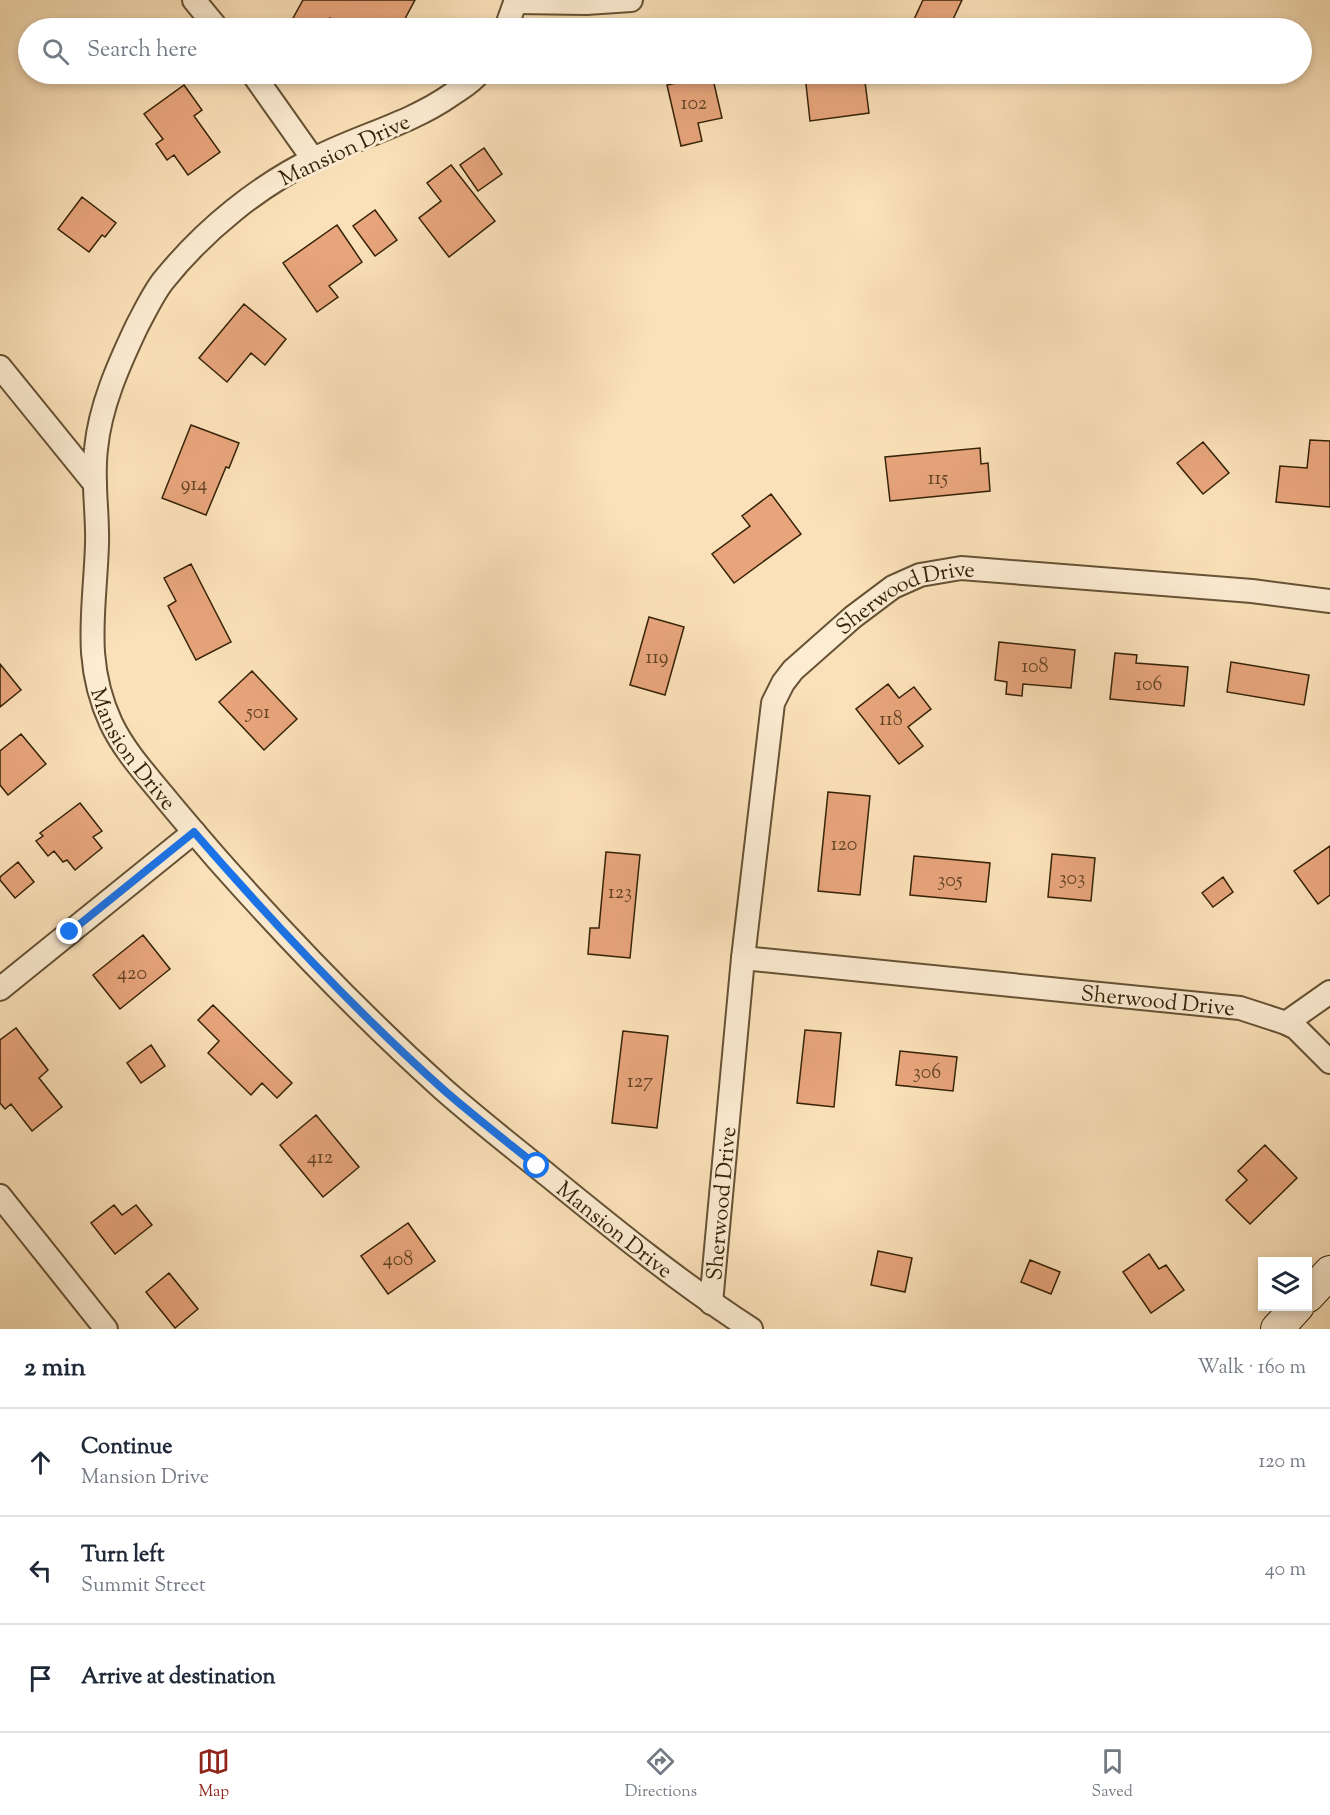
<!DOCTYPE html>
<html lang="en">
<head>
<meta charset="utf-8">
<style>
  body { margin:0; font-family:"Sorts Mill Goudy",serif; background:#f6f6f7; color:#1f2937 }
  .controls { position:absolute; right:18px; bottom:18px; display:grid; overflow:hidden; border-radius:0px; box-shadow:0 3px 9px #0003 }
  .controls button { width:54px; height:54px; display:grid; place-items:center; padding:0; border:0; border-bottom:2px solid #e0e1e3; background:#fff; color:#1f2937; font:30px sans-serif }
  .stop { position:absolute; width:18px; height:18px; margin:-14px; border:4px solid #1a73e8; border-radius:50%; background:#fff }
  .stop.end { background:#1a73e8; border-color:#fff; box-shadow:0 2px 6px #0008 }
  .list { margin:0; padding:0; list-style:none }
  h2 { display:flex; justify-content:space-between; align-items:center; height:78px; margin:0; padding:0 24px; font-size:26px }
  h2 small { font-size:20px; font-weight:400; color:#747a83 }
  .list li { display:grid; grid-template-columns:39px 1fr auto; gap:18px; align-items:center; box-sizing:border-box; height:108px; padding:0 24px; border-top:2px solid #e0e1e3 }
  .list b { display:block; font-size:22px; white-space:nowrap }
  .list p { margin:0; font-size:20px; white-space:nowrap; color:#747a83 }
  .list em { font-size:20px; font-style:normal; color:#747a83 }
  .icon { flex:none; width:33px; height:33px; fill:none; stroke:currentColor; stroke-width:2; stroke-linecap:round; stroke-linejoin:round }
  .map { position:relative; flex:none; width:1330px; height:1329px; overflow:hidden }
  .search { position:absolute; background:#fff; box-shadow:0 3px 9px #0003; left:18px; right:18px; top:18px; height:66px; display:flex; align-items:center; gap:15px; box-sizing:border-box; padding:0 21px; border-radius:33px; color:#747a83; font-size:22px }
  .sheet { height:402px; background:#fff }
  nav { display:flex; justify-content:space-around; align-items:center; box-sizing:border-box; height:84px; border-top:2px solid #e0e1e3; background:#fff; font-size:16px; color:#747a83 }
  nav a { display:grid; justify-items:center; gap:3px }
  nav .on { color:#8f2418 }
  .map>svg:first-child { display:block }
  .building { fill:#e8a57c; stroke:#352207; stroke-width:1.5 }
  .lines { fill:none; stroke-linecap:round; stroke-linejoin:round }
  .minor-casing { stroke:#665234; stroke-width:26 }
  .secondary-casing { stroke:#352207; stroke-width:34 }
  .minor { stroke:#fcecd2; stroke-width:22 }
  .secondary { stroke:#fcecd2; stroke-width:32 }
  .route { stroke:#1a73e8; stroke-width:8 }
  .labels { text-anchor:middle; stroke-width:6; stroke-linejoin:round; paint-order:stroke }
  .number-label { font-size:20px; fill:#624324 }
  .street-label { font-size:22px; fill:#352207; stroke:#fcecd2 }
</style>
</head>
<body>
<div class="map">
<svg width="1330" height="1329" viewBox="0 0 1330 1329">
  <rect width="100%" height="100%" fill="#fbe1b9"/>
  <filter id="stains"><feTurbulence type="fractalNoise" baseFrequency=".00333" numOctaves="4"/><feColorMatrix values="0 0 0 0 .2 0 0 0 0 .09 0 0 0 0 .02 0 0 0 .5 -.17"/></filter>
  <radialGradient id="worn" r=".72"><stop offset=".6" stop-color="#630" stop-opacity="0"/><stop offset="1" stop-color="#630" stop-opacity=".3"/></radialGradient>
  <path class="building" d="M303 0H415L400 28H350L330 18 325 28H307L292 20Z
    M923 0H962L949 28H910Z
    M816 74H864L869 113 810 121 805 75Z
    M712 75 722 118 698 123 702 141 681 146 667 85Z
    M184 85 202 110 194 116 220 152 188 175 174 155 167 160 156 144 163 139 144 114Z
    M484 148 502 174 478 191 460 165Z
    M451 165 495 221 449 257 419 218 441 201 427 183Z
    M82 197 116 223 105 237 102 235 89 252 58 229Z
    M375 210 397 240 375 256 353 226Z
    M337 225 362 262 329 286 338 297 317 312 283 263Z
    M244 304 286 339 265 365 251 353 227 382 199 358Z
    M191 425 239 443 229 468 226 467 206 515 162 498Z
    M1310 440 1330 441V507L1276 502 1280 466 1307 468Z
    M1203 442 1229 473 1203 494 1177 463Z
    M980 448 981 464 988 463 990 491 890 501 885 457Z
    M771 494 801 534 734 583 712 554 750 526 742 516Z
    M191 564 231 642 196 660 168 606 176 601 164 578Z
    M649 617 684 627 665 695 630 685Z
    M999 642 1075 650 1071 688 1023 684 1022 696 1006 694 1007 682 995 680Z
    M1115 653 1137 655 1136 663 1188 667 1184 706 1110 699Z
    M1231 662 1309 675 1304 705 1227 692Z
    M0 664 21 690 0 707Z
    M252 671 297 719 264 750 219 702Z
    M888 684 899 698 914 687 931 709 908 727 923 746 899 764 856 709Z
    M21 734 46 764 8 795 0 785V751Z
    M828 792 870 796 860 895 818 891Z
    M80 803 102 831 93 837 102 848 75 870 67 860 63 862 54 851 48 856 36 841 43 836 40 833Z
    M1330 846V895L1318 904 1294 871Z
    M606 852 640 855 630 958 588 954 590 928H599Z
    M1052 854 1095 858 1091 901 1048 897Z
    M914 856 990 863 986 902 910 895Z
    M18 862 34 882 15 898 0 880V877Z
    M1223 877 1233 892 1213 907 1202 893Z
    M143 935 170 969 120 1009 93 975Z
    M213 1005 292 1083 277 1098 262 1083 251 1095 208 1053 219 1041 198 1020Z
    M16 1028 48 1070 39 1078 62 1107 32 1131 11 1104 5 1109 0 1103V1040Z
    M805 1030 841 1033 834 1107 797 1103Z
    M623 1031 668 1036 657 1128 612 1123Z
    M151 1045 165 1066 141 1083 127 1063Z
    M900 1051 957 1057 953 1091 896 1085Z
    M316 1115 359 1167 323 1197 280 1145Z
    M1265 1145 1297 1178 1250 1224 1226 1200 1247 1180 1238 1171Z
    M114 1205 122 1215 136 1205 152 1225 115 1254 91 1223Z
    M408 1223 435 1261 388 1294 361 1256Z
    M878 1251 912 1258 905 1292 871 1285Z
    M1149 1254 1159 1269 1166 1265 1184 1290 1151 1313 1123 1272Z
    M1030 1260 1060 1272 1051 1294 1021 1282Z
    M169 1273 198 1309 175 1328 146 1292Z"/>
  <g class="lines">
    <defs>
      <g id="minor">
        <path d="M194 0 217 28"/>
        <path d="M516 2 586 3 631 0"/>
        <path d="M506 28 516 0"/>
        <path d="M253 74 313 159"/>
        <path id="s1" d="M478 74C471 83 461 88 451 95 411 123 362 135 318 157 259 185 204 230 163 281 153 294 145 311 137 326 119 364 100 406 96 449 92 481 98 512 97 544 95 610 82 660 111 723 124 750 143 771 162 794 180 816 199 838 218 860 289 940 363 1017 443 1089 477 1119 514 1148 550 1177 615 1230 680 1283 751 1329"/>
        <path d="M0 367 95 484"/>
        <path id="s2" d="M743 958 1240 1008 1286 1023 1296 1028 1330 1062"/>
        <path d="M0 989 194 832"/>
        <path d="M1286 1023 1330 992"/>
        <path d="M0 1196 106 1329"/>
        <path id="s3" d="M711 1303 743 958 773 703 783 683 793 670 853 617 893 587 920 575 961 568 1252 591 1330 601"/>
      </g>
      <path id="secondary" d="M1308 1296 1330 1272
        M1277 1329 1298 1306"/>
    </defs>
    <use href="#minor" class="minor-casing"/>
    <use href="#secondary" class="secondary-casing"/>
    <use href="#minor" class="minor"/>
    <use href="#secondary" class="secondary"/>
  </g>
  <g class="lines">
    <path class="route" d="M70 932 194 832C273 923 355 1011 445 1091 475 1117 506 1141 537 1166"/>
  </g>
  <g class="labels">
    <g class="number-label">
      <text x="694" y="109">102</text>
      <text x="938" y="484">115</text>
      <text x="194" y="490">914</text>
      <text x="657" y="663">119</text>
      <text x="1035" y="672">108</text>
      <text x="1149" y="690">106</text>
      <text x="258" y="718">501</text>
      <text x="891" y="725">118</text>
      <text x="844" y="850">120</text>
      <text x="1072" y="884">303</text>
      <text x="950" y="886">305</text>
      <text x="620" y="898">123</text>
      <text x="132" y="979">420</text>
      <text x="927" y="1078">306</text>
      <text x="640" y="1087">127</text>
      <text x="320" y="1163">412</text>
      <text x="398" y="1265">408</text>
    </g>
    <g class="street-label">
      <text transform="translate(344 149) rotate(-25)" y="8">Mansion Drive</text>
      <text dy="8" stroke="none"><textPath href="#s3" startOffset="780">Sherwood Drive</textPath></text>
      <text dy="8" stroke="none"><textPath href="#s1" startOffset="874">Mansion Drive</textPath></text>
      <text dy="8" stroke="none"><textPath href="#s2" startOffset="417">Sherwood Drive</textPath></text>
      <text dy="8" stroke="none"><textPath href="#s3" startOffset="100">Sherwood Drive</textPath></text>
      <text dy="8" stroke="none"><textPath href="#s1" startOffset="1558">Mansion Drive</textPath></text>
    </g>
  </g>
  <rect width="100%" height="100%" filter="url(#stains)"/>
  <rect width="100%" height="100%" fill="url(#worn)"/>
</svg>
<div class="controls">
<button><svg class="icon" aria-label="layers" viewBox="0 0 24 24"><path d="M12 4l9 5-9 5-9-5zM3 14l9 5 9-5"/></svg></button>
</div>
<div class="stop" style="left:537px;top:1166px"></div>
<div class="stop end" style="left:70px;top:932px"></div>
<div class="search"><svg class="icon" aria-label="search" viewBox="0 0 24 24"><circle cx="10" cy="10" r="6"/><path d="M15 15l6 6"/></svg>Search here</div>
</div>
<section class="sheet">
<h2>2 min<small>Walk · 160 m</small></h2>
<ul class="list">
<li><svg class="icon" aria-label="ahead" viewBox="0 0 24 24"><path d="M12 20V5M6 11l6-6 6 6"/></svg><div><b>Continue</b><p>Mansion Drive</p></div><em>120 m</em></li>
<li><svg class="icon" aria-label="left" viewBox="0 0 24 24"><path d="M17 20v-9H6M10 6l-5 5 5 5"/></svg><div><b>Turn left</b><p>Summit Street</p></div><em>40 m</em></li>
<li><svg class="icon" aria-label="arrive" viewBox="0 0 24 24"><path d="M6 21V4h12l-3 4 3 4H6"/></svg><div><b>Arrive at destination</b></div></li>
</ul>
</section>
<nav>
<a class="on"><svg class="icon" aria-label="map" viewBox="0 0 24 24"><path d="M3 6l6-2 6 2 6-2v14l-6 2-6-2-6 2zM9 4v14M15 6v14"/></svg>Map</a>
<a><svg class="icon" aria-label="directions" viewBox="0 0 24 24"><path d="M12 3l9 9-9 9-9-9zM9 14v-3h6M13 9l2 2-2 2"/></svg>Directions</a>
<a><svg class="icon" aria-label="saved" viewBox="0 0 24 24"><path d="M7 4h10v16l-5-4-5 4z"/></svg>Saved</a>
</nav>
</body>
</html>
